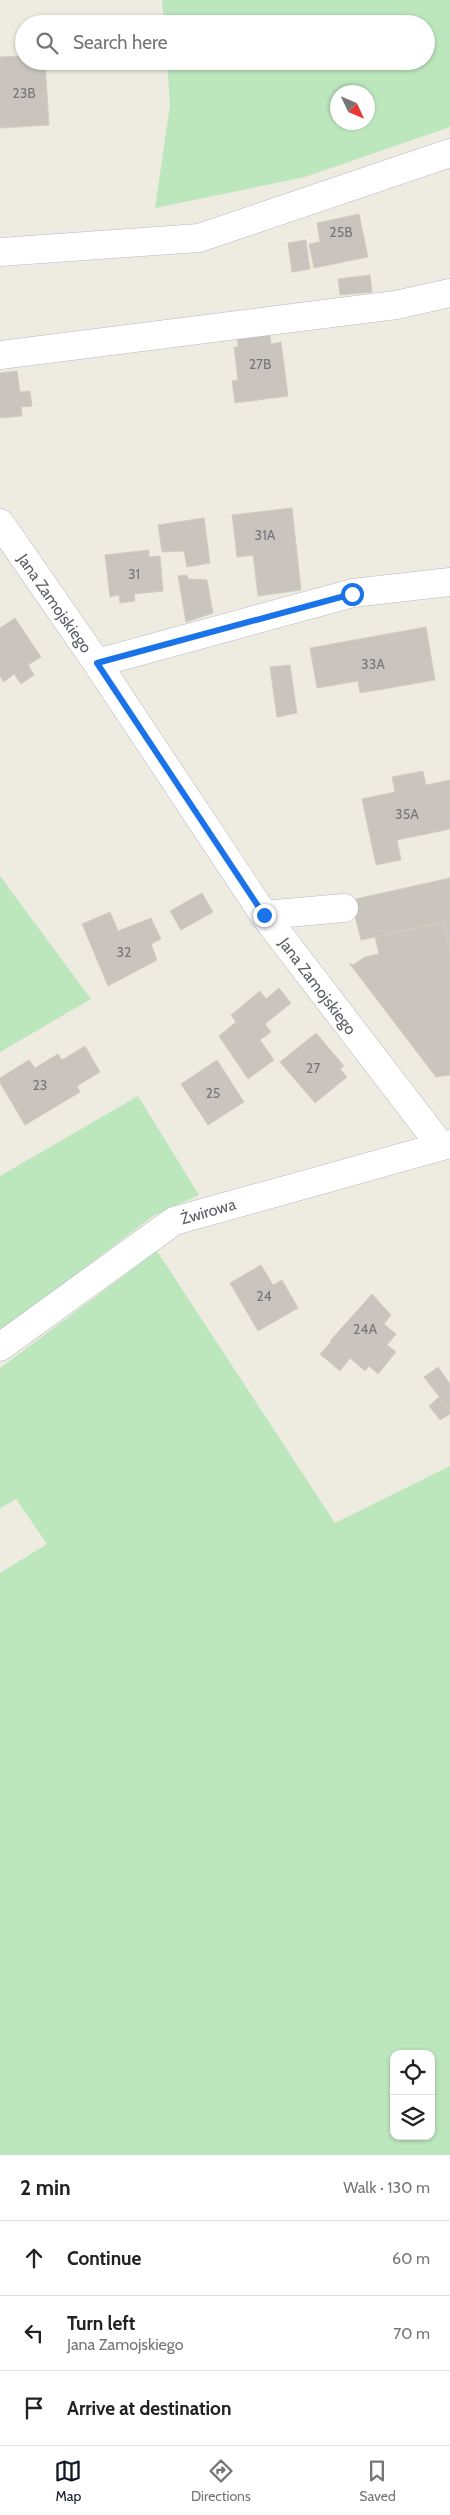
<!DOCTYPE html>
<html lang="en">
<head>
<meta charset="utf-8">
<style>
  body { margin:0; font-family:Cabin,sans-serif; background:#f6f6f6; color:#222 }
  .controls { position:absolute; right:15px; bottom:15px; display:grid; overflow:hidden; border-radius:10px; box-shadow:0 1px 4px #0004 }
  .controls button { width:45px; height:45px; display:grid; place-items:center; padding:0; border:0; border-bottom:1px solid #e0e0e0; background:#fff; color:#222; font:25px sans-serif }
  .compass { position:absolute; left:330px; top:85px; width:45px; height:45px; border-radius:50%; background:#fff; box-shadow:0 1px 4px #0004; rotate:134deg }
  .stop { position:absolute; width:15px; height:15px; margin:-11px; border:4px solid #1a73e8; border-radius:50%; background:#fff }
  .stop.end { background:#1a73e8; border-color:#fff; box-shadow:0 1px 5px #0008 }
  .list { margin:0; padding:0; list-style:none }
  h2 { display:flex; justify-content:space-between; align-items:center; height:65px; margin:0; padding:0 20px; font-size:21px }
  h2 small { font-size:16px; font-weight:400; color:#767676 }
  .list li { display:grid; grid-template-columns:32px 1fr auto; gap:15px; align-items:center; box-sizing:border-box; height:75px; padding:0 20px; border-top:1px solid #e0e0e0 }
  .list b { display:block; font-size:19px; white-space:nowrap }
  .list p { margin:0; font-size:16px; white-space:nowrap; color:#767676 }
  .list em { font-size:16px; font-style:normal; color:#767676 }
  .icon { flex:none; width:28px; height:28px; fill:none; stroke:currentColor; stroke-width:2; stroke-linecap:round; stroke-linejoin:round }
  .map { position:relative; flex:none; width:450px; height:2155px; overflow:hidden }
  .search { position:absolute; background:#fff; box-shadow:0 1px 4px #0004; left:15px; right:15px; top:15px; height:55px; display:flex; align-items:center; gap:12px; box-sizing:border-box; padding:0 18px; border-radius:28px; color:#767676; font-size:19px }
  .sheet { height:290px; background:#fff }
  nav { display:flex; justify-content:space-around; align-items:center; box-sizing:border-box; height:70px; border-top:1px solid #e0e0e0; background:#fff; font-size:14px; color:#767676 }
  nav a { display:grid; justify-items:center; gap:2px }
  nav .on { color:#111827 }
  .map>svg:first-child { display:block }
  .green { fill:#bce7bd; fill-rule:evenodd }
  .building { fill:#c9c5be; stroke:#d3cdbf }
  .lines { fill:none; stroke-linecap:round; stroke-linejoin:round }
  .minor-casing { stroke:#b7b9bf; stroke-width:29 }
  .minor { stroke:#fff; stroke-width:28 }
  .route { stroke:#1a73e8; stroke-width:6 }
  .labels { text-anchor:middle; stroke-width:5; stroke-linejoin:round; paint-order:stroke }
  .number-label { font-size:14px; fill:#76777a }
  .street-label { font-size:16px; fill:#5a5d63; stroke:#fff }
</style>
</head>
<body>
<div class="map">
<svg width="450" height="2155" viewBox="0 0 450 2155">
  <rect width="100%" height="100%" fill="#eeebe1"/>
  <path class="green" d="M162 0H450V127L305 177 155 208 170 105 167 61H426V24H164ZM368 92V122H338V92Z
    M0 876 91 999 0 1052Z
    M138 1096 199 1195 153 1216 0 1332V1176Z
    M157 1251 335 1523 450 1466V2155H0V1573L47 1544 16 1499 0 1508V1368ZM394 2054H431V2136H394Z"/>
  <path class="building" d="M24 56V61H45L49 125 0 128V57Z
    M359 214 368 257 314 268 309 244 320 242 317 223Z
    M306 240 310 269 292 272 288 243Z
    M370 275 372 292 340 295 338 279Z
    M269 330 271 344 281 342 288 396 235 403 232 381 238 380 234 347H238L237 334Z
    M17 371 20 392 30 391 32 406 21 407 22 416 0 418V373Z
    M292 508 301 590 258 596 253 555 237 557 232 515Z
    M204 518 210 563 187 567 184 551 162 552 158 525Z
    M149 550V557L160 556 163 591 134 594 135 601 120 603 119 595 110 597 105 555Z
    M187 575 188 579 207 580 213 613 186 622 178 576Z
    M15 618 41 657 28 665 34 675 21 684 14 674 4 682 0 676V628Z
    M426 627 435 680 360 693 358 681 317 688 310 648Z
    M290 665 297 713 277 717 270 667Z
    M423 771 426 785 450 780V829L397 840 401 860 376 865 362 799 395 792 392 777Z
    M450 878V921L361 940 351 900Z
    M202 893 213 912 181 930 170 911Z
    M110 912 118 931 151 918 161 939 151 944 157 960 108 986 82 924Z
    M450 921V950L444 922Z
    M444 922 450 950V1075L436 1077 349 963 353 965 365 957 379 954 375 937Z
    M279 988 291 1003 265 1024 271 1032 260 1040 274 1060 248 1079 219 1036 236 1022 231 1015 260 991 266 999Z
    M316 1033 344 1066 340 1069 347 1077 315 1103 280 1062Z
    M85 1046 100 1072 77 1086 80 1092 25 1125 0 1083V1078L29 1060 35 1068 58 1054 62 1060Z
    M217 1060 244 1102 208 1125 181 1084Z
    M261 1265 273 1285 282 1280 298 1308 258 1331 230 1283Z
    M372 1294 391 1315 384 1324 396 1334 387 1345 396 1352 378 1374 369 1366 365 1371 330 1341Z
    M331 1342 350 1358 340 1371 320 1354Z
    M438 1367 450 1384V1411L424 1377Z
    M439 1397 450 1411V1414L440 1420 429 1406Z"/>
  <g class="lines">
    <defs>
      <path id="minor" d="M0 252 199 238 450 153
        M0 355 396 305 450 293
        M0 523 97 663 264 915 441 1146
        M97 663 353 593 450 582
        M264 915 344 908
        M0 1347 174 1221 450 1144"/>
    </defs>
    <use href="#minor" class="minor-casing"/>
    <use href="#minor" class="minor"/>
  </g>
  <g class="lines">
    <path class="route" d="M264 915 97 663 352 594"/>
  </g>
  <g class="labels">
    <g class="number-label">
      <text x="24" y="98">23B</text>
      <text x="341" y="237">25B</text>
      <text x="260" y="369">27B</text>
      <text x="265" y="540">31A</text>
      <text x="134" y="579">31</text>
      <text x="373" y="669">33A</text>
      <text x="407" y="819">35A</text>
      <text x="124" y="957">32</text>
      <text x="313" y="1073">27</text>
      <text x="40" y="1090">23</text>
      <text x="213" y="1098">25</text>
      <text x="264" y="1301">24</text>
      <text x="365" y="1334">24A</text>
    </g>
    <g class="street-label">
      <text transform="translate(55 603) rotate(55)" y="6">Jana Zamojskiego</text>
      <text transform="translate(318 986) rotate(53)" y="6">Jana Zamojskiego</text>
      <text transform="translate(208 1211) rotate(-16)" y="6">Żwirowa</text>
    </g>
  </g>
</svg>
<div class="controls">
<button><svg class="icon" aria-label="locate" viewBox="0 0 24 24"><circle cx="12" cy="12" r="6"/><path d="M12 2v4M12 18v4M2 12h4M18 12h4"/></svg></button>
<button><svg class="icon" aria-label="layers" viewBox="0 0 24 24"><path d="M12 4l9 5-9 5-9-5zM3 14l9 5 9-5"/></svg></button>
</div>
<svg class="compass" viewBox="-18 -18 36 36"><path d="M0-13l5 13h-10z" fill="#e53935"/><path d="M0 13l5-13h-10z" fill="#767676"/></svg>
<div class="stop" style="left:352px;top:594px"></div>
<div class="stop end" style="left:264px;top:915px"></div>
<div class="search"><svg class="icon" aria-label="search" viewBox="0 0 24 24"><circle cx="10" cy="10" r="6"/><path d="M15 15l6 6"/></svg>Search here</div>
</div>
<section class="sheet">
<h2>2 min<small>Walk · 130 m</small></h2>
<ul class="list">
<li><svg class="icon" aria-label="ahead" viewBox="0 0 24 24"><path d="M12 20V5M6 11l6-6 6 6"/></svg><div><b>Continue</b></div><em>60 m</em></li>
<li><svg class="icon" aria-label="left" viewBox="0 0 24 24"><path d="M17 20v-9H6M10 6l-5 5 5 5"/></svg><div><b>Turn left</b><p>Jana Zamojskiego</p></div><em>70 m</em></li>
<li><svg class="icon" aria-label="arrive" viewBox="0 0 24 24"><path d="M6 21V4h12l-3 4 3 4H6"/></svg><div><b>Arrive at destination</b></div></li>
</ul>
</section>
<nav>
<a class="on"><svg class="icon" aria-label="map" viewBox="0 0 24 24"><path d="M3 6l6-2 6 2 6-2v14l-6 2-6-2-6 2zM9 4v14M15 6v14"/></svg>Map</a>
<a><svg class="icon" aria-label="directions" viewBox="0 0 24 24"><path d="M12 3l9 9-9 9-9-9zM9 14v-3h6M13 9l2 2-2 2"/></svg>Directions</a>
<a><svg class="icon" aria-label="saved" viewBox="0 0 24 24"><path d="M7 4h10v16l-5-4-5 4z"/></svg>Saved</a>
</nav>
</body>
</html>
